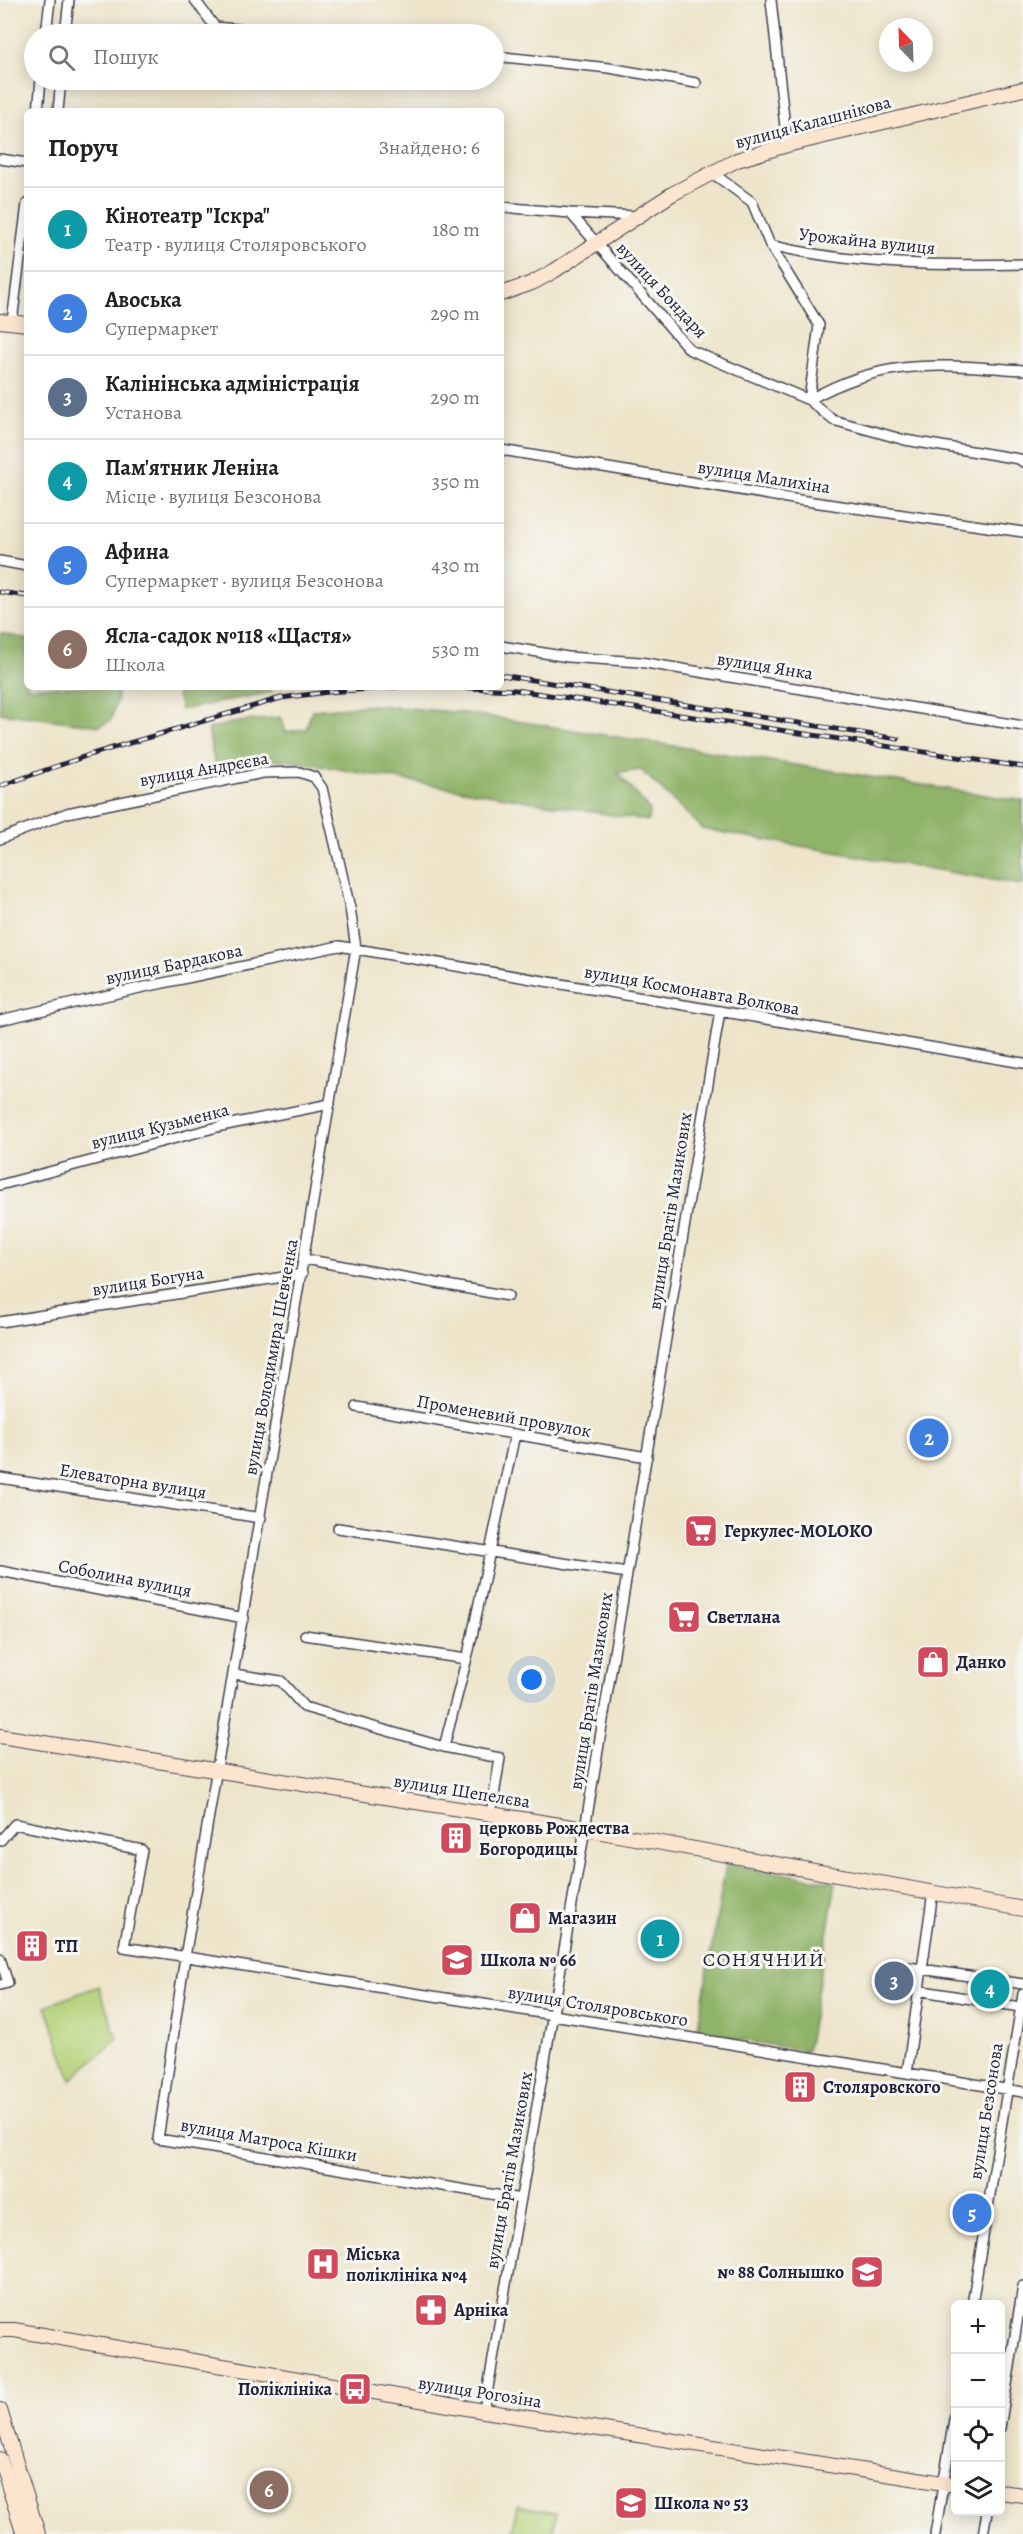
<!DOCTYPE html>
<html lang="uk">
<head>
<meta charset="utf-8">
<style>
  body { margin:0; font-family:Alegreya,serif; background:#f6f6f6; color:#222 }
  .controls { position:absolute; right:18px; bottom:18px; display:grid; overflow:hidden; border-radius:9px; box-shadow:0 3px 15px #0003 }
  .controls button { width:54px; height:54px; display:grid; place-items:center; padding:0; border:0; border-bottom:2px solid #e0e0e0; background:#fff; color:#222; font:30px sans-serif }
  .compass { position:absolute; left:879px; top:18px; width:54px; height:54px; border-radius:50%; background:#fff; box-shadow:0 3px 15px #0003; rotate:337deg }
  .you { position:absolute; left:532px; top:1680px; width:21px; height:21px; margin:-15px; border:4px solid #fff; border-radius:50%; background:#1a73e8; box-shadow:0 0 0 9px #1a73e833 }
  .badge { display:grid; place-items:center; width:39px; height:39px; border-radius:50%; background:#7c3aed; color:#fff; font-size:20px; font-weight:700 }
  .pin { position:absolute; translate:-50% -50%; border:3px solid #fff; box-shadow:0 2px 6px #0006 }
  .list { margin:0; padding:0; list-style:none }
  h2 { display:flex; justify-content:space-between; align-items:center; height:78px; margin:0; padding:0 24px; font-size:26px }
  h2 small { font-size:20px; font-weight:400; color:#767676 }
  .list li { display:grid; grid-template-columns:39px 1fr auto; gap:18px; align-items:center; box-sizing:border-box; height:84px; padding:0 24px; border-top:2px solid #e0e0e0 }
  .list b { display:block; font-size:22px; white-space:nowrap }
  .list p { margin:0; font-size:20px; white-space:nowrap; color:#767676 }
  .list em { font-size:20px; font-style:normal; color:#767676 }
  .icon { flex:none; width:33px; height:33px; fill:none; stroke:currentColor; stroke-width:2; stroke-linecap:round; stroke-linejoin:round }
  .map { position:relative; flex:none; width:1023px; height:2534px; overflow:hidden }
  .search { position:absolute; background:#fff; box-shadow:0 3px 15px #0003; left:24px; top:24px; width:480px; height:66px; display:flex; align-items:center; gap:15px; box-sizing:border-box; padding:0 21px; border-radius:33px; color:#767676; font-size:22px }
  .panel { position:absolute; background:#fff; box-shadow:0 3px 15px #0003; left:24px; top:108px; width:480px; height:582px; border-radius:9px }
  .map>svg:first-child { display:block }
  .green { fill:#b4d177; stroke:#6b7a59; stroke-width:1.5 }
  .forest { fill:#8fb368; stroke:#586a52; stroke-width:1.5 }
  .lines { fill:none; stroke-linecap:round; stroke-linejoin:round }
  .street-casing { stroke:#403f50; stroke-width:12 }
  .secondary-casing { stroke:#403f50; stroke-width:16 }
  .street { stroke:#fff; stroke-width:9 }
  .secondary { stroke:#fce5cf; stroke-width:14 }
  .rail-casing { stroke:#22223b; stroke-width:5 }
  .rail { stroke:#f6f6f2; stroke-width:3; stroke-dasharray:9; stroke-linecap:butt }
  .labels { text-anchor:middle; stroke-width:6; stroke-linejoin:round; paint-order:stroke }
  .street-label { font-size:18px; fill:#22223b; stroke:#f6f6f2 }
  .poi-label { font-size:18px; font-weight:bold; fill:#22223b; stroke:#f6f6f2; text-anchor:start }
  .neighbourhood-label { font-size:20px; letter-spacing:1.5px; fill:#22223b; stroke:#f6f6f2 }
</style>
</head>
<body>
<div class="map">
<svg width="1023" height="2534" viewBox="0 0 1023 2534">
  <rect width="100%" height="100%" fill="#f6f6f2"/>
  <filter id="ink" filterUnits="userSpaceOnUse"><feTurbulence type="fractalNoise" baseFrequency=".0167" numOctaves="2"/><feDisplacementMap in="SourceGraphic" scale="12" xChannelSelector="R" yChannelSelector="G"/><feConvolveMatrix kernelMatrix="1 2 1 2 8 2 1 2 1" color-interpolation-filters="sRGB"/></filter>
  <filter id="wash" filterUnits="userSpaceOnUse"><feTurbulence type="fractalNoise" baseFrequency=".008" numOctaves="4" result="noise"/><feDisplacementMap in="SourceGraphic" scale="24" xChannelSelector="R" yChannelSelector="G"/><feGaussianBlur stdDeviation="1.35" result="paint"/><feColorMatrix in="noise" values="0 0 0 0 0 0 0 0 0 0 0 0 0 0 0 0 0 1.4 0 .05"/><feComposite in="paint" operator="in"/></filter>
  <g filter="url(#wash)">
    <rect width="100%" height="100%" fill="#ede4c9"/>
    <path class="green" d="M99 1986 117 2039 71 2080 46 2006Z
      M517 2506 556 2513 553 2534H512Z"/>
    <path class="forest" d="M0 633 27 639V687H117V700L111 720 100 726 0 713Z
      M179 687H266L272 692 181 710 177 695Z
      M374 705 466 713 1023 801V885L703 829 641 770 618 773 650 810 648 821 284 760H259L216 772 208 729 231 723 280 717 286 732 306 729 312 710Z
      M726 1864 836 1882 807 2051 697 2033Z"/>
  </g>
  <g filter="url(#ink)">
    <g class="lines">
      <defs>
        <path id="street" d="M195 0 215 27 290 34
          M771 0 787 145
          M46 34 50 0
          M65 34 69 0
          M494 56 609 68 696 83
          M38 111 41 80
          M58 111 61 80
          M0 159 27 163
          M711 172 752 202 770 245C853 265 938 266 1023 264
          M501 207 570 213 637 216
          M570 213 690 350 809 400C883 357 941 365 1023 370
          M770 245 819 325 809 400 833 420 905 440 1019 459 1023 462
          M12 322 27 204
          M501 450 799 500 1023 532
          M0 561 27 566
          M501 646 568 657 640 662 1023 726
          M0 839 67 813 263 773 299 772 314 777 322 788 350 908 356 948 185 1957 158 2139 521 2199
          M0 1020 135 989 339 946 1023 1063
          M0 1185 221 1126 330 1104
          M304 1259 508 1296
          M0 1322 302 1274
          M357 1407 647 1457
          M0 1478 261 1518
          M338 1528 627 1573
          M0 1571 244 1618
          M305 1635 466 1659
          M234 1674 281 1681 304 1707 444 1747 500 1758 491 1814
          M444 1747 469 1650 515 1434
          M0 1841 15 1824 142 1850 124 1947 553 2015 1023 2092
          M0 1958 8 1983 0 1985
          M908 1967 1023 1984
          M905 1988 1020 2007
          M907 2073 933 1892
          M972 2304 1023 1994
          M484 2411 585 1829 720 1011
          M1000 2428 1023 2286
          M935 2534 956 2407
          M983 2534 987 2512"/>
        <path id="secondary" d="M501 294 532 283 554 271 672 194 737 160 787 145 1023 89
          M0 321 27 324
          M0 1736 585 1829 1023 1909
          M0 2330H14L484 2411 956 2485
          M0 2410 38 2534
          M0 2459 24 2534
          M1000 2492 1023 2495"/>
      </defs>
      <use href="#street" class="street-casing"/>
      <use href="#secondary" class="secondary-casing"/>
      <use href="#street" class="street"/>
      <use href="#secondary" class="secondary"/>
      <defs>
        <path id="rail" d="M0 592 27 596
          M501 675 898 739
          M447 687 516 690 1023 767
          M0 786 89 755 281 698 328 692 397 687"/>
      </defs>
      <use href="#rail" class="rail-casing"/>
      <use href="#rail" class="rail"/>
    </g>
  </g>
  <defs>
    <symbol id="supermarket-square" viewBox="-11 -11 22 22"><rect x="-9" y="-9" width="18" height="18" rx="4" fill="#d1495b" stroke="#f6f6f2"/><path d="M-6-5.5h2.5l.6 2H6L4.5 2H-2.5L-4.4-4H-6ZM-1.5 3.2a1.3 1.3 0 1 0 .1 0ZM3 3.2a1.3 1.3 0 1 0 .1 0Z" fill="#fff"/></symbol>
    <symbol id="shop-square" viewBox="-11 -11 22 22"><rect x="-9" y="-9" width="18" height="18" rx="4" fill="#d1495b" stroke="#f6f6f2"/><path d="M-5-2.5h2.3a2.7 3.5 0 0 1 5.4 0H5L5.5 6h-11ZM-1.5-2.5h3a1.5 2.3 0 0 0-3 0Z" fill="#fff"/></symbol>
    <symbol id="building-square" viewBox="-11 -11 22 22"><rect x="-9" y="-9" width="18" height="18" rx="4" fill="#d1495b" stroke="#f6f6f2"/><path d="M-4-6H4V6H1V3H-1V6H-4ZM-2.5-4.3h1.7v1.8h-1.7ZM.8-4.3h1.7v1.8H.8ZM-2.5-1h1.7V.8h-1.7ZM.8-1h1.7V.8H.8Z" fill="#fff"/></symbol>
    <symbol id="school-square" viewBox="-11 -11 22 22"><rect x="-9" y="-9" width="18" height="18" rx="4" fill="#d1495b" stroke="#f6f6f2"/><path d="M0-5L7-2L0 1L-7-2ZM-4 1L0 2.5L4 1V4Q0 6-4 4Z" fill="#fff"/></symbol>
    <symbol id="hospital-square" viewBox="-11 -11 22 22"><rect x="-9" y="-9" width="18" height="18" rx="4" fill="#d1495b" stroke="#f6f6f2"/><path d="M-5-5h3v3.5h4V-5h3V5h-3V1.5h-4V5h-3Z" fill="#fff"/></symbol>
    <symbol id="pharmacy-square" viewBox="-11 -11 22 22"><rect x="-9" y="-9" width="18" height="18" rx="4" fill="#d1495b" stroke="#f6f6f2"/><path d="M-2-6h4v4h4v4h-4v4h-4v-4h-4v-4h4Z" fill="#fff"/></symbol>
    <symbol id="bus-square" viewBox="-11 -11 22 22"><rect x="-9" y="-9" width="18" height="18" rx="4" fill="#d1495b" stroke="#f6f6f2"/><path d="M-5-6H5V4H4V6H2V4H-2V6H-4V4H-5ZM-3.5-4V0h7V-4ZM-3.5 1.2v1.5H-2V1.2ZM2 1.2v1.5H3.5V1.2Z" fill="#fff"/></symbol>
  </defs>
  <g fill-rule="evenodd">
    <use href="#supermarket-square" x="682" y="1512" width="38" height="38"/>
    <use href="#supermarket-square" x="665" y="1598" width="38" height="38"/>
    <use href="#shop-square" x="914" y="1643" width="38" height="38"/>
    <use href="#building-square" x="437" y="1819" width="38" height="38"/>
    <use href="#shop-square" x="506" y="1899" width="38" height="38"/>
    <use href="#building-square" x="13" y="1927" width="38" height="38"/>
    <use href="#school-square" x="438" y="1941" width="38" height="38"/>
    <use href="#building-square" x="781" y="2068" width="38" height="38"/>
    <use href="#hospital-square" x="304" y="2245" width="38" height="38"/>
    <use href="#school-square" x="848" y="2253" width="38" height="38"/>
    <use href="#pharmacy-square" x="412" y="2291" width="38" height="38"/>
    <use href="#bus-square" x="336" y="2370" width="38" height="38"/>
    <use href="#school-square" x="612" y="2484" width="38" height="38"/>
  </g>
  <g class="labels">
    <g class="street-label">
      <text transform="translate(813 122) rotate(-15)" y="6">вулиця Калашнікова</text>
      <text transform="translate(867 241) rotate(6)" y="6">Урожайна вулиця</text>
      <text transform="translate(662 290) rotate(47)" y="6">вулиця Бондаря</text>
      <text transform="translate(764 477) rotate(9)" y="6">вулиця Малихіна</text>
      <text transform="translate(765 666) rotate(9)" y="6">вулиця Янка</text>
      <text transform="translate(204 769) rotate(-10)" y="6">вулиця Андрєєва</text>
      <text transform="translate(174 964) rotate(-12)" y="6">вулиця Бардакова</text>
      <text transform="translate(692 990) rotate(10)" y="6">вулиця Космонавта Волкова</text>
      <text transform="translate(160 1126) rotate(-14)" y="6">вулиця Кузьменка</text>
      <text transform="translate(670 1211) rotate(-81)" y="6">вулиця Братів Мазикових</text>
      <text transform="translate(148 1281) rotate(-9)" y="6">вулиця Богуна</text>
      <text transform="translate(271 1357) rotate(-80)" y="6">вулиця Володимира Шевченка</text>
      <text transform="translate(504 1416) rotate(10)" y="6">Променевий провулок</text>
      <text transform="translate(133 1481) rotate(9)" y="6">Елеваторна вулиця</text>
      <text transform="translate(125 1578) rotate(11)" y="6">Соболина вулиця</text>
      <text transform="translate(591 1691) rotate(-81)" y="6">вулиця Братів Мазикових</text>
      <text transform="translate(462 1791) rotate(9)" y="6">вулиця Шепелєва</text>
      <text transform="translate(598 2006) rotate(9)" y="6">вулиця Столяровського</text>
      <text transform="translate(986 2111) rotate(-81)" y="6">вулиця Безсонова</text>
      <text transform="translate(269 2140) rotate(10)" y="6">вулиця Матроса Кішки</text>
      <text transform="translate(509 2170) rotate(-80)" y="6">вулиця Братів Мазикових</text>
      <text transform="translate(480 2392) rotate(9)" y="6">вулиця Рогозіна</text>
    </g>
    <g class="poi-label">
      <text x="724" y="1537">Геркулес-MOLOKO</text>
      <text x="707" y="1623">Светлана</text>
      <text x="956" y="1668">Данко</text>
      <text x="479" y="1834">церковь Рождества<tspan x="479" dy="21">Богородицы</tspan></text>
      <text x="548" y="1924">Магазин</text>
      <text x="55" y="1952">ТП</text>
      <text x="480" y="1966">Школа № 66</text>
      <text x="823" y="2093">Столяровского</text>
      <text x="346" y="2260">Міська<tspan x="346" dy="21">поліклініка №4</tspan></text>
      <text x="844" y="2278" text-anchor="end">№ 88 Солнышко</text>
      <text x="454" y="2316">Арніка</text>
      <text x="332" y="2395" text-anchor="end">Поліклініка</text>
      <text x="654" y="2509">Школа № 53</text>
    </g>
    <g class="neighbourhood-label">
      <text x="764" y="1966">СОНЯЧНИЙ</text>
    </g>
  </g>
</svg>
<div class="controls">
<button>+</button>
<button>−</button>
<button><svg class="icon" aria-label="locate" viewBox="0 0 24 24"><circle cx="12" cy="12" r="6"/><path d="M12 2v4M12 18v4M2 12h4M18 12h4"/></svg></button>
<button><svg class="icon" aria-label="layers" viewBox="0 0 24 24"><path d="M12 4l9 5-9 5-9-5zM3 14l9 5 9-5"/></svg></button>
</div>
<svg class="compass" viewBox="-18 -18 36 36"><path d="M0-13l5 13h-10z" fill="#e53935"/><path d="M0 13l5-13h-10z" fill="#767676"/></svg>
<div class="you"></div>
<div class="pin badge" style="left:660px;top:1939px;background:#0f9aa8">1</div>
<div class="pin badge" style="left:929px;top:1438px;background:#3f7fe0">2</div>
<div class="pin badge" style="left:894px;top:1981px;background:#5c6f8a">3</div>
<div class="pin badge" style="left:990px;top:1989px;background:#0f9aa8">4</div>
<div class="pin badge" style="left:972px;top:2213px;background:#3f7fe0">5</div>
<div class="pin badge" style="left:269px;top:2490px;background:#8d6e63">6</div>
<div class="search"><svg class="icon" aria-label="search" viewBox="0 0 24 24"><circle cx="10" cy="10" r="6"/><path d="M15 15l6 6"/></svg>Пошук</div>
<section class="panel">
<h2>Поруч<small>Знайдено: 6</small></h2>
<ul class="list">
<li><span class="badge" style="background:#0f9aa8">1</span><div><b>Кінотеатр &quot;Іскра&quot;</b><p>Театр · вулиця Столяровського</p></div><em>180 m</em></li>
<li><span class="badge" style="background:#3f7fe0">2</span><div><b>Авоська</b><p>Супермаркет</p></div><em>290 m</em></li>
<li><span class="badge" style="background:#5c6f8a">3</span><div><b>Калінінська адміністрація</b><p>Установа</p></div><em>290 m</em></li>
<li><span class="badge" style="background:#0f9aa8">4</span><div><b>Пам'ятник Леніна</b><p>Місце · вулиця Безсонова</p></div><em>350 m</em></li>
<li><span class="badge" style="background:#3f7fe0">5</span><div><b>Афина</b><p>Супермаркет · вулиця Безсонова</p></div><em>430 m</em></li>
<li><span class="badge" style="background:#8d6e63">6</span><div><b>Ясла-садок №118 «Щастя»</b><p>Школа</p></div><em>530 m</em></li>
</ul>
</section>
</div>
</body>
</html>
